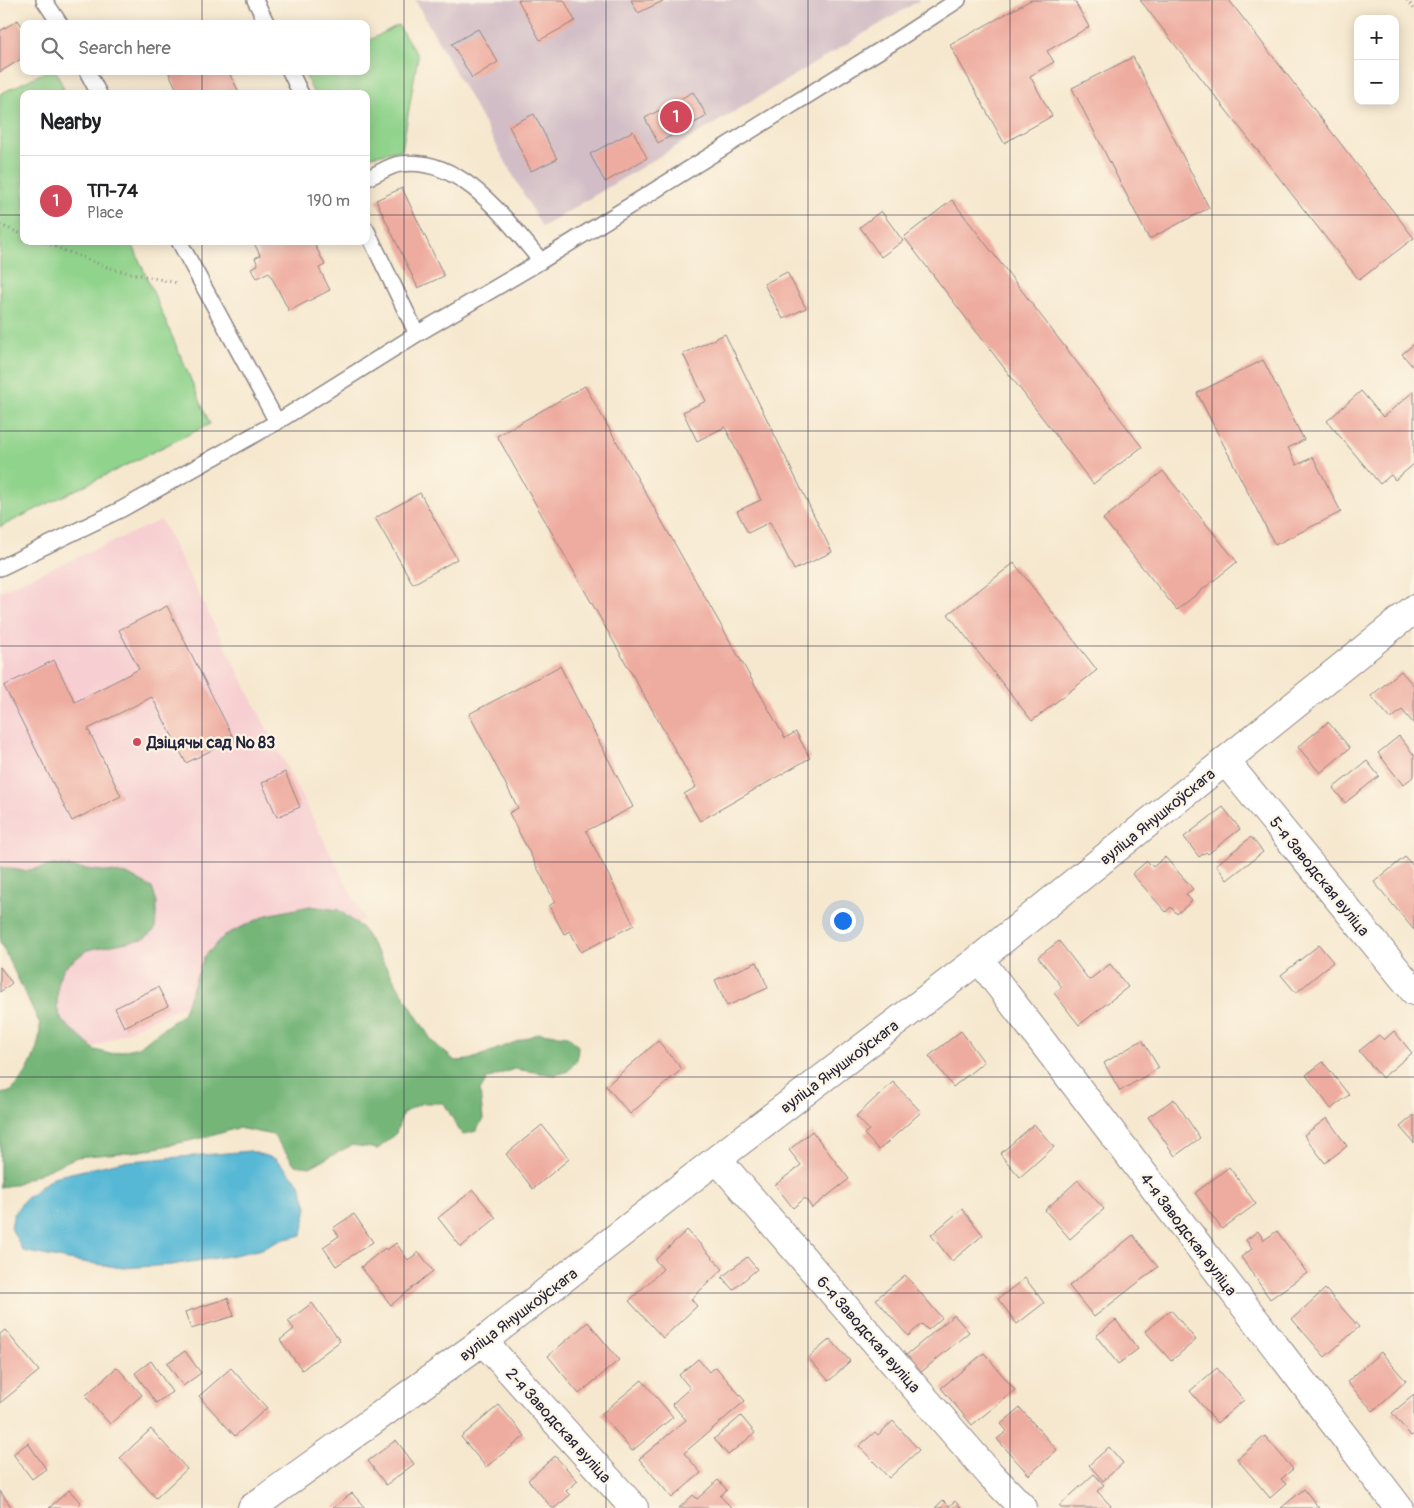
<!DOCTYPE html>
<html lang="en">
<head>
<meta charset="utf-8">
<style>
  body { margin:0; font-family:Pangolin,sans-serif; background:#f6f6f6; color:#202124 }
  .controls { position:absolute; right:15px; top:15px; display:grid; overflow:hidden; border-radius:10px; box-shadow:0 2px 12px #0003 }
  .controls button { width:45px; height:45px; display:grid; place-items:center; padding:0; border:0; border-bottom:1px solid #e0e0e0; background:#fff; color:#202124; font:25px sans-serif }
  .you { position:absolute; left:842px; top:920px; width:18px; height:18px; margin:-12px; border:4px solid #fff; border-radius:50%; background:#1a73e8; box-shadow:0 0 0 8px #1a73e833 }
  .badge { display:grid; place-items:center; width:32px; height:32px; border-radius:50%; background:#d1495b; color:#fff; font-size:16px; font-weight:700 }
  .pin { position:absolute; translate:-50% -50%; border:2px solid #fff; box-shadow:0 1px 5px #0006 }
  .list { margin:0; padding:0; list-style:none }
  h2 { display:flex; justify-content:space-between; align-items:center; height:65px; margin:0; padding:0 20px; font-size:21px }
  h2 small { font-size:16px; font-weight:400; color:#757577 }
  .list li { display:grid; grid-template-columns:32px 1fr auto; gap:15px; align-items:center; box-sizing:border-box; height:90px; padding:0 20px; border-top:1px solid #e0e0e0 }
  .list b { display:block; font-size:19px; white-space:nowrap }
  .list p { margin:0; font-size:16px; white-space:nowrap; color:#757577 }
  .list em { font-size:16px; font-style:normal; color:#757577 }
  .icon { flex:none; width:28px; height:28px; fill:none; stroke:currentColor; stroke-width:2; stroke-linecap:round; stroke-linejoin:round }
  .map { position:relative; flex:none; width:1414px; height:1508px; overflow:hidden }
  .search { position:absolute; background:#fff; box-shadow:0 2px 12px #0003; left:20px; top:20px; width:350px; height:55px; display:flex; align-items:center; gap:12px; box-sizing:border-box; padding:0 18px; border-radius:10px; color:#757577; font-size:19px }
  .panel { position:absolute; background:#fff; box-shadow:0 2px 12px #0003; left:20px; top:90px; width:350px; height:155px; border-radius:10px }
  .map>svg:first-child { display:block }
  .built { fill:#f7cfd2 }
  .industrial { fill:#d2bdc6 }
  .green { fill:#90d38c; stroke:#597a64 }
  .forest { fill:#74b578; stroke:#4b6c5a }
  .water { fill:#57b8d5; stroke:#3c6d88 }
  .building { fill:#eeab9f }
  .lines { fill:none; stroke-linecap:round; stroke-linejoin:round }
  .lane-casing { stroke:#8c8585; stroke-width:18 }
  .street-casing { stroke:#8c8585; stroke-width:30 }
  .path { stroke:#8c8585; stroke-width:3; stroke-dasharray:1 4; stroke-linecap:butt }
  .lane { stroke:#fff; stroke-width:15 }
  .street { stroke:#fff; stroke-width:28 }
  .grid { fill:none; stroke:#22223b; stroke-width:1; stroke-opacity:0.55 }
  .poi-dot { fill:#d1495b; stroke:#fcf5e5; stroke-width:2 }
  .labels { text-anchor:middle; stroke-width:4.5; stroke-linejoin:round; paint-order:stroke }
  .poi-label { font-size:16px; font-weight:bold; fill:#22223b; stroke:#fcf5e5; text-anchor:start }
  .street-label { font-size:16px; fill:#22223b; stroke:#fcf5e5 }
</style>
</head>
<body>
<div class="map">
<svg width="1414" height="1508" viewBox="0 0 1414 1508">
  <rect width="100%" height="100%" fill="#fcf5e5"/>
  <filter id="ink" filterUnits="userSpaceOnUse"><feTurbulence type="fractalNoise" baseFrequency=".02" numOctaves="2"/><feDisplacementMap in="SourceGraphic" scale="10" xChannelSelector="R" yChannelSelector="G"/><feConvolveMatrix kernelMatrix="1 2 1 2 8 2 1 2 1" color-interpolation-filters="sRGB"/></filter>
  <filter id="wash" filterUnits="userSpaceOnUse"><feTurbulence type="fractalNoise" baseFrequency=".0096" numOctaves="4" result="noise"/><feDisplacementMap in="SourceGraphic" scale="20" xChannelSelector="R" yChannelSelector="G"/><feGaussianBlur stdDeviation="1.12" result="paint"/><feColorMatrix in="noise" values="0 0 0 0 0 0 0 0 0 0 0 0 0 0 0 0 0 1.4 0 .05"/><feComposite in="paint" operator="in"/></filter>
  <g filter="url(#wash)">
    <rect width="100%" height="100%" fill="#f6e8cf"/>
    <path class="built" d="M161 520 364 919 78 1055 0 892V591Z"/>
    <path class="industrial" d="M415 0H920L542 227Z"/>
    <path class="green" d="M398 25 418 56 402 150 366 157V94H314L305 75 312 71H366V42Z
      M47 71H56L66 94H24V241H131L210 424 0 527V94Z"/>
    <path class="forest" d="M54 865 127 874 152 888 157 902 155 930 143 939 87 950 64 968 58 980 57 1008 62 1021 95 1050 110 1054 138 1047 183 1014 204 957 225 935 267 915 310 906 339 910 362 928 432 1041 455 1061 469 1060 539 1033 568 1036 578 1046 577 1060 568 1071 555 1075 514 1069 487 1079 480 1091 483 1119 476 1131 462 1135 444 1103H422L403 1113 396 1133 378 1149 352 1145 310 1167 295 1165 273 1135 238 1128 207 1137 141 1151 77 1157 13 1185 0 1187V1094C4 1093 8 1093 11 1091 28 1076 41 1046 40 1024L0 942V867L24 871Z"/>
    <path class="water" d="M250 1151 276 1159 300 1184 307 1207 302 1235 281 1240 262 1249 229 1256 171 1265 123 1268 68 1260 23 1251 11 1228 14 1213 25 1199 53 1177 120 1162Z"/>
    <g id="blocks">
      <path class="building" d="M518 0H564L575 21 540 40Z
        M631 0H665L638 13Z
        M1031 0H1074L1089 27 1047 51 1054 62 1030 76 1052 116 1004 143 950 45Z
        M1140 0H1229L1414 238 1359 280Z
        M18 20 24 29V57L0 72V31Z
        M478 29 498 62 472 78 452 44Z
        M1133 57 1209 208 1149 239 1072 88Z
        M168 71H228L240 94H179Z
        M693 92 707 116 658 143 645 118Z
        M534 114 557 159 531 171 509 126Z
        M633 131 647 158 605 182 590 154Z
        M402 188 444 276 418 288 376 200Z
        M952 200 1142 447 1093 484 904 237Z
        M881 211 903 241 881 257 860 227Z
        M253 241H313L325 265 319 268 330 290 289 311 269 272 257 278 251 268 258 265 255 258 260 255Z
        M787 272 806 308 783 319 764 284Z
        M725 334 832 552 794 570 770 522 748 533 737 511 761 500 725 427 697 441 683 412 706 401 683 354Z
        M1414 344V368L1402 354Z
        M1263 360 1304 440 1288 448 1297 465 1313 457 1341 512 1275 545 1197 393Z
        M585 386 785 738 796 732 810 758 700 821 684 794 696 787 497 436Z
        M1361 391 1383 417 1414 391V464L1395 480 1391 475 1380 484 1327 421Z
        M1163 471 1237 562 1177 610 1103 519Z
        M420 493 457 559 413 584 375 518Z
        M1014 563 1097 670 1032 721 948 614Z
        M167 606 234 739 186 763 152 697 88 729 121 796 72 821 4 686 54 660 75 702 139 669 119 630Z
        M560 666 633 807 586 831 634 925 581 952 570 931 564 934 549 906 555 902 509 813 518 808 469 714Z
        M1401 671 1414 686V724L1402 710 1391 719 1371 696Z
        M1328 722 1350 748 1320 773 1298 747Z
        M1399 736 1414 755V776L1403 785 1378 753Z
        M1367 761 1379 776 1345 803 1333 788Z
        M285 772 300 807 277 817 262 783Z
        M1223 807 1240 829 1208 854 1206 852 1199 857 1184 837Z
        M1251 837 1263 852 1227 880 1216 865Z
        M1165 857 1193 889 1186 894 1192 901 1177 914 1171 907 1166 912 1132 874 1147 861 1153 867Z
        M1405 857 1414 867V878L1412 880 1414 882V930L1374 882Z
        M1059 941 1089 980 1110 964 1128 987 1079 1025 1054 993 1062 987 1038 957Z
        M1319 945 1333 962 1296 993 1281 975Z
        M757 962 768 988 727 1006 715 980Z
        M0 967 12 983 0 992Z
        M158 987 168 1006 124 1027 115 1008Z
        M961 1031 984 1062 953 1087 929 1056Z
        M1394 1031 1412 1053 1382 1078 1359 1051 1379 1035 1384 1040Z
        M1142 1040 1159 1068 1120 1091 1104 1063Z
        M658 1041 682 1069 630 1114 606 1086Z
        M1323 1062 1349 1095 1331 1109 1306 1075Z
        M893 1082 921 1112 879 1150 864 1134 869 1130 856 1116Z
        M1174 1099 1200 1138 1175 1156 1148 1117Z
        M1414 1115V1143L1400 1127Z
        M1327 1118 1347 1146 1325 1163 1304 1135Z
        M1034 1124 1054 1147 1020 1177 1000 1154Z
        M542 1125 569 1159 533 1189 506 1154Z
        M812 1131 849 1179 812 1208 805 1198 793 1208 775 1185 801 1165 789 1150Z
        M1229 1167 1256 1204 1222 1229 1195 1193Z
        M1078 1180 1104 1209 1070 1239 1045 1210Z
        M473 1190 496 1218 461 1247 438 1218Z
        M962 1209 983 1235 952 1261 931 1235Z
        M354 1214 373 1242 336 1266 323 1247 339 1236 333 1228Z
        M687 1230 723 1269 691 1299 697 1306 663 1338 629 1301 663 1269 655 1260Z
        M1258 1231 1264 1240 1277 1231 1307 1273 1270 1299 1241 1257 1252 1249 1246 1240Z
        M1133 1235 1158 1267 1094 1317 1069 1286Z
        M396 1243 408 1260 419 1252 433 1271 391 1305 361 1267 385 1248 387 1250Z
        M747 1257 757 1269 733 1290 722 1277Z
        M905 1275 942 1318 928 1330 922 1324 908 1336 876 1299Z
        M1025 1278 1044 1303 1017 1324 998 1299Z
        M1325 1289 1359 1327 1325 1357 1292 1319Z
        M228 1298 234 1316 191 1329 185 1312Z
        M312 1303 340 1341 302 1370 280 1340 294 1329 288 1321Z
        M1171 1310 1196 1340 1171 1361 1145 1331Z
        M954 1315 969 1332 919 1374 904 1357Z
        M1116 1320 1138 1349 1118 1364 1096 1336Z
        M588 1322 619 1360 579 1394 548 1356Z
        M5 1330 39 1371 0 1403V1334Z
        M830 1339 850 1361 829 1381 808 1358Z
        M185 1351 201 1373 183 1386 167 1363Z
        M1381 1352 1406 1381 1373 1411 1347 1382Z
        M984 1353 1015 1390 972 1425 941 1388Z
        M698 1359 709 1372 716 1367 745 1401 684 1453 701 1473 672 1498 639 1459 686 1420 672 1404 690 1388 679 1375Z
        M151 1361 172 1392 156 1403 135 1373Z
        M117 1367 142 1395 110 1424 85 1396Z
        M231 1368 267 1408 235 1436 199 1396Z
        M1217 1368 1244 1400 1217 1423 1190 1391Z
        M642 1380 673 1417 632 1451 601 1414Z
        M1414 1395V1434L1411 1436 1392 1413Z
        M499 1405 525 1436 486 1467 461 1437Z
        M1020 1408 1057 1450 1029 1475 997 1439 1007 1431 1001 1424Z
        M741 1416 755 1433 728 1455 714 1439Z
        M893 1421 919 1450 889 1478 859 1446 875 1432 878 1435Z
        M151 1429 187 1469 156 1498 120 1458Z
        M1265 1436 1293 1469 1281 1479 1286 1484 1270 1498 1237 1459Z
        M396 1440 414 1464 386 1485 368 1461Z
        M28 1443 46 1469 32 1479 13 1454Z
        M1109 1447 1123 1463 1103 1481 1089 1465Z
        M555 1456 578 1481 566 1491 570 1495 555 1508H552L528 1480Z
        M1094 1474 1104 1485 1097 1491 1111 1506 1108 1508H1061L1059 1506Z
        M718 1480 727 1490 720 1496 732 1508H679L693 1495 697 1499Z
        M1304 1489 1319 1508H1281Z
        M69 1490 81 1503 78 1505 81 1508H49Z
        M0 1491 12 1508H0Z
        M352 1493 365 1508H333Z
        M943 1500 949 1506 955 1501 961 1508H935Z"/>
    </g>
  </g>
  <g filter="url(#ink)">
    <use href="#blocks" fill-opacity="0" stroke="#8c8585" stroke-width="1"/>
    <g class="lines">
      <defs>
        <path id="lane" d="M44 0 60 24
          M255 0 267 24
          M87 71 99 94
          M290 71 301 94
          M372 176C381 172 391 165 400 164 461 155 506 220 541 261
          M366 229 417 334
          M179 241 277 422 417 334 541 261 895 41 958 0
          M0 568 122 509 277 422"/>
        <path id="street" d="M1226 762 1414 991
          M979 959 1399 1508
          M717 1159 990 1474 1023 1508
          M483 1341 634 1508
          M252 1508 483 1341 717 1159 979 959 1414 609"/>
      </defs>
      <use href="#lane" class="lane-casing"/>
      <use href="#street" class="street-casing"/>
      <path class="path" d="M1407 0 1414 9
        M0 225 24 235
        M41 241 112 269 177 283"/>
      <use href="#lane" class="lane"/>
      <use href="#street" class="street"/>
    </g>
  </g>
  <path class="grid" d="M202 0V24M404 0V1508M606 0V1508M808 0V1508M1010 0V1508M1212 0V1508M202 71V94M0 215H24M366 215H1414M202 241V1508M0 431H1414M0 646H1414M0 862H1414M0 1077H1414M0 1293H1414"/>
  <circle class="poi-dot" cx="137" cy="742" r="5"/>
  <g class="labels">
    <g class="poi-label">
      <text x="147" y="748">Дзіцячы сад № 83</text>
    </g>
    <g class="street-label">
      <text transform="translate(1157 816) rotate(-39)" y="6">вуліца Янушкоўскага</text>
      <text transform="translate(1320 876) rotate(51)" y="6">5-я Заводская вуліца</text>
      <text transform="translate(839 1066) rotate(-37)" y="6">вуліца Янушкоўскага</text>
      <text transform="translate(1189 1234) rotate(53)" y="6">4-я Заводская вуліца</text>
      <text transform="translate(518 1314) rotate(-37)" y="6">вуліца Янушкоўскага</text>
      <text transform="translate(869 1334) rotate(49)" y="6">6-я Заводская вуліца</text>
      <text transform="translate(559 1425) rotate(48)" y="6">2-я Заводская вуліца</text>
    </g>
  </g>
</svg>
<div class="controls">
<button>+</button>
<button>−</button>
</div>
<div class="you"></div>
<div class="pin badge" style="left:676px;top:117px">1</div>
<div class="search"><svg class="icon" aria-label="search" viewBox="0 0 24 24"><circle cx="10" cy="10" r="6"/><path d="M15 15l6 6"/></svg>Search here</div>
<section class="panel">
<h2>Nearby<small></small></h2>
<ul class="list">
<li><span class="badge">1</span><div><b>ТП-74</b><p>Place</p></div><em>190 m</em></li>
</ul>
</section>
</div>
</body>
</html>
